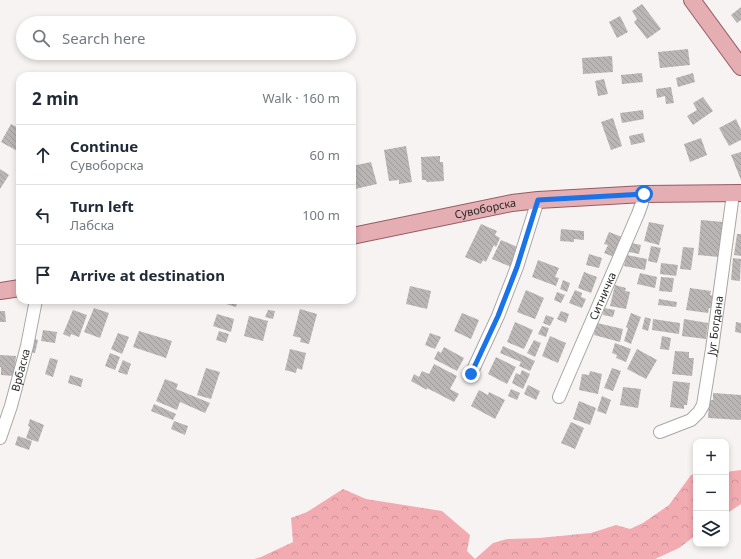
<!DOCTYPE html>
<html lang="en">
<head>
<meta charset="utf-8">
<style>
  body { margin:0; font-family:"Noto Sans",sans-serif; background:#f6f6f7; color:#1f2937 }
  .controls { position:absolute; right:12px; bottom:12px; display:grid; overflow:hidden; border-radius:8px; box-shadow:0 2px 6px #0003 }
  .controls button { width:36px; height:36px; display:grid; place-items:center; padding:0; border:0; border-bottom:1px solid #e0e1e3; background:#fff; color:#1f2937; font:20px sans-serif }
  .stop { position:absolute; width:12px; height:12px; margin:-9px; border:3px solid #1a73e8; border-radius:50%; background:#fff }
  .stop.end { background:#1a73e8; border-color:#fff; box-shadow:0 1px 4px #0008 }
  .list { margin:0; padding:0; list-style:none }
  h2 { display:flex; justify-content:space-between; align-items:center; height:52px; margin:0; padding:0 16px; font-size:17px }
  h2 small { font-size:13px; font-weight:400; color:#747a83 }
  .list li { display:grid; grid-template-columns:26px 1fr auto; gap:12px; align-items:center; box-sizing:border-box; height:60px; padding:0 16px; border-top:1px solid #e0e1e3 }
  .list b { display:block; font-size:15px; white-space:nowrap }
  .list p { margin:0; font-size:13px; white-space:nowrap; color:#747a83 }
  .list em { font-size:13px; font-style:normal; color:#747a83 }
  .icon { flex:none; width:22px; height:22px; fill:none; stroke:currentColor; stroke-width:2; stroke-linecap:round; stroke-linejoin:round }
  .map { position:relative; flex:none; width:741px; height:559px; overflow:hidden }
  .search { position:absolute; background:#fff; box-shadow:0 2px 6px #0003; left:16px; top:16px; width:340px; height:44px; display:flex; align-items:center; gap:10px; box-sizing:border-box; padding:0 14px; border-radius:22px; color:#747a83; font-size:15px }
  .panel { position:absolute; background:#fff; box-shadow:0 2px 6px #0003; left:16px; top:72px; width:340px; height:232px; border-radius:12px }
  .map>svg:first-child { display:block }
  .forest { fill:url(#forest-crowns) }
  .building { fill:url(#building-back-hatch) }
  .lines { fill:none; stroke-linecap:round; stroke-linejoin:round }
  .minor-casing { stroke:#aba6a6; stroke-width:14 }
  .major-casing { stroke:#975c62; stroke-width:18 }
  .minor { stroke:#fff; stroke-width:12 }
  .major { stroke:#e4aeb3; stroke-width:16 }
  .route { stroke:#1a73e8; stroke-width:5 }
  .labels { text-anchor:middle; stroke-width:3; stroke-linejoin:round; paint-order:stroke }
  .street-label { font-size:11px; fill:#292727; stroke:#fff }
</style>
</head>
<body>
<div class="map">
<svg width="741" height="559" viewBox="0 0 741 559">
  <defs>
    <pattern id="forest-crowns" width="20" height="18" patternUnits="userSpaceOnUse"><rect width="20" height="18" fill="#f2abb1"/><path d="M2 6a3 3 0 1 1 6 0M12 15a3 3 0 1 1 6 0" fill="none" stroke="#d09398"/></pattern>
    <pattern id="building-back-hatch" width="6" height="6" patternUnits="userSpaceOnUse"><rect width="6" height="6" fill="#bbb6b6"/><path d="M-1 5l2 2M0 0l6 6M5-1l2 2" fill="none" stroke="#a19c9c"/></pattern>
  </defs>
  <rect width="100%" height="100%" fill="#f8f3f3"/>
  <path class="forest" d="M741 470V504L726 514V472Z
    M696 474V535L679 548 655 559H475L493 543 507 539 539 538 591 533 616 525 630 529 643 523 669 505 691 475Z
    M343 489 366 499 442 511 470 535 467 551 475 559H254L261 557 293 542 291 518 307 512Z"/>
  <path class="building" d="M642 4 661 29 647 39 634 22 637 19 632 11Z
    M741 7V20L737 23 731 15Z
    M620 16 628 32 617 38 609 22Z
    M688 49 690 65 660 68 658 52Z
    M612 56 613 72 583 74 582 58Z
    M642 73 643 82 622 84 621 75Z
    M693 73 695 82 678 87 676 78Z
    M604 79 608 94 598 96 595 81Z
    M671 87 674 103 666 104 665 96 657 98 656 89Z
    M703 97 713 111 693 125 687 116 697 110 693 103Z
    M643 110 644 119 622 123 620 113Z
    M613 118 622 146 611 150 601 122Z
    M736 119 741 130V140L729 146 719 128Z
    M11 124 20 129V150L19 152 1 142Z
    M643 133 645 142 631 145 629 136Z
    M701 138 707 155 690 162 684 144Z
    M406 146 412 182 399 184V180L389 181 384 150Z
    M741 152V180L731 155Z
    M440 156V162H443L444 181 427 182 426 180H422L421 157Z
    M371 162 377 184 355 189 352 175V166Z
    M0 169 9 175 0 189Z
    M701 220 723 222 719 257 698 255Z
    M649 222 664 225 659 245 644 241Z
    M481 224 497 231 495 235 500 238 496 247 494 245 486 262 483 260 481 264 465 257Z
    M561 229 584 231V240L574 239V242L560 241Z
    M609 232 622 237 614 257 604 253 608 245 604 244Z
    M737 234H741V256L734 255Z
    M501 240 520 248 511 267 492 259Z
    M631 243 641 245 639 254 629 252Z
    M651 246 661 248 657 263 648 261Z
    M683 247 694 248 691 270 680 269Z
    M589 254 602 258 599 268 586 265Z
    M627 255 647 259 645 270 624 266Z
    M733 258 741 259 740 281 731 280Z
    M538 260 559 268 555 277 559 278 556 286 532 277Z
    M661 263 678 265 676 276 660 274Z
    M584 272 597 277 591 293 578 288Z
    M640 273 657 277 655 288 637 284Z
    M661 277 674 278 672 292 659 291Z
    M563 280 570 283 567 292 560 289Z
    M615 285 626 288 625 291 630 292 626 309 610 306Z
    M410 286 431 291 427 309 406 304Z
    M690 288 711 291 710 295 714 296 712 308H709L708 313 686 310Z
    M526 290 544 298 535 319 517 312Z
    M575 290 582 293 581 297 586 299 582 308 569 303Z
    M557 292 565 295 561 303 554 300Z
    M659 299 677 302 676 307 658 305Z
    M224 300H238L236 307 223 303Z
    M94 308 109 313 100 338 84 332Z
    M604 308 615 310 613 317 603 315Z
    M300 309 317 314 309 344 300 342 301 338 293 336Z
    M73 310 87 315 79 337 71 334 70 337 63 334Z
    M268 310 275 311 273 319 265 317Z
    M0 311H5L6 322H0Z
    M561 311 569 314 566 323 557 319Z
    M462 313 479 320 471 339 454 331Z
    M631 313 641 317 631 344 624 341 628 328 626 327Z
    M217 314 234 319 231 332 213 326Z
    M546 315 554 318 550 326 543 323Z
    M249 316 268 321 263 341 244 336Z
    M645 317 651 319 648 331 642 329Z
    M653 319 680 323 679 334 652 330Z
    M684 319 708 323 706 339 682 336Z
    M515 322 533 330 524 349 507 342Z
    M736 322 741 323V333L735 332Z
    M597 323 623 329 620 342 594 335Z
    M542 326 549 328 546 337 538 334Z
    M43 330 57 332 55 343 41 341Z
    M139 331 172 341 166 358 133 347Z
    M219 331 229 334 226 343 216 340Z
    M118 333 129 337 122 354 111 349Z
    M430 333 441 337 435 349 425 345Z
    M550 336 566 343 558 363 542 356Z
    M662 336 671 338 669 350 660 349Z
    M33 338 38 340 35 353 30 352Z
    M534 340 541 343 535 357 527 353Z
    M615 343 631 349 626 362 616 358 617 355 612 353Z
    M503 346 535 361 530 371 519 366 521 362 500 353Z
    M444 347 464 358 457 371 434 359 438 351 441 353Z
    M290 349 306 353 302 370 297 368 296 373 285 370Z
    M637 349 657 360 646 379 627 369Z
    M675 351 689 352V358H694L692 376 672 374Z
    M110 353 120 357 115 370 105 366Z
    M0 355 16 356 14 376 1 375V367H0Z
    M496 357 516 367 507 384 488 374Z
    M50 358 58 360 53 377 45 374Z
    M123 360 131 364 127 375 118 372Z
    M434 364 457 376 450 389 459 394 454 402 427 388V390L411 381 414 374 419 377 422 371 429 374Z
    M206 368 220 372 211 399 197 395Z
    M612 368 621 371 613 391 604 388Z
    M522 370 530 374 523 389 512 383 516 373 520 375Z
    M590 371 602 374 598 394 579 390 582 374 589 375Z
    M70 375 83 379 81 387 68 383Z
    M165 379 178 384 176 389 210 403 205 413 180 402 177 410 156 401Z
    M673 381 690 383 687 405H684V409L670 407Z
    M528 385 540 391 536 400 524 394Z
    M623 387 641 389 638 408 620 405Z
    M511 389 520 393 517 400 508 396Z
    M479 390 488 395 489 392 505 400 495 419 471 406Z
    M713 393 741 395V420L708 418 709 400H713Z
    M602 396 611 400 606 414 597 411Z
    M579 401 596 408 590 425 573 419Z
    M154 404 176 414 173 420 151 411Z
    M30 419 44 425 38 442 26 438 30 427 28 426Z
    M174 421 188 426 185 435 171 429Z
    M571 422 584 428 575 449 561 443Z
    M18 436 32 441 29 450 15 445Z"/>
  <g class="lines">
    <defs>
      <g id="minor">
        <path d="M471 374 498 316 517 267 538 200"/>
        <path id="s1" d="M559 397 638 214 642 203 644 194"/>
        <path id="s2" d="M660 432 691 420 699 412 703 405 712 349 733 194"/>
        <path id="s3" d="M0 438 11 406 27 346 36 300"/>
      </g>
      <g id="major">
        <path d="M692 0 741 67"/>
        <path id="s4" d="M352 236 512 203 538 200 644 194 741 193"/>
        <path d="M0 291 20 288"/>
      </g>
    </defs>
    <use href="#minor" class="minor-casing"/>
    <use href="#major" class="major-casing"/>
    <use href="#minor" class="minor"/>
    <use href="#major" class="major"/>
  </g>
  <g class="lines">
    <path class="route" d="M471 374 498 316 517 267 538 200 644 194"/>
  </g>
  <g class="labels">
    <g class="street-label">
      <text dy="4" stroke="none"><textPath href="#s4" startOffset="136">Сувоборска</textPath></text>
      <text dy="4" stroke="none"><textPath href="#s1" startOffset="110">Ситничка</textPath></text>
      <text dy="4" stroke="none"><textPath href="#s2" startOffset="133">Југ Богдана</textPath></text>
      <text dy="4" stroke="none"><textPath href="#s3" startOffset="71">Врбаска</textPath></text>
    </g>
  </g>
</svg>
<div class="controls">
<button>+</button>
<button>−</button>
<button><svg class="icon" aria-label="layers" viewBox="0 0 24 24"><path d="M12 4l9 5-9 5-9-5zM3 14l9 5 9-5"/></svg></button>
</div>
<div class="stop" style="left:644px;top:194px"></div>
<div class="stop end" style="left:471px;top:374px"></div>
<div class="search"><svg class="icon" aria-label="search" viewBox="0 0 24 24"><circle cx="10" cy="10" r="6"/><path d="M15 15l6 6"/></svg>Search here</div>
<section class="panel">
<h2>2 min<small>Walk · 160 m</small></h2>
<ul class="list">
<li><svg class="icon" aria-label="ahead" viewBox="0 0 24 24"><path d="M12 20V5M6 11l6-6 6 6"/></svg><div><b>Continue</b><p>Сувоборска</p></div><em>60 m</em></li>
<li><svg class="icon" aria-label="left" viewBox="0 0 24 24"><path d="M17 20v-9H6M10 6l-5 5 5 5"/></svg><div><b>Turn left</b><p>Лабска</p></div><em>100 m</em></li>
<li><svg class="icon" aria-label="arrive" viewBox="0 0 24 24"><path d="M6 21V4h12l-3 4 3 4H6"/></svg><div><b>Arrive at destination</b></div></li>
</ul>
</section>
</div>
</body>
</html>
